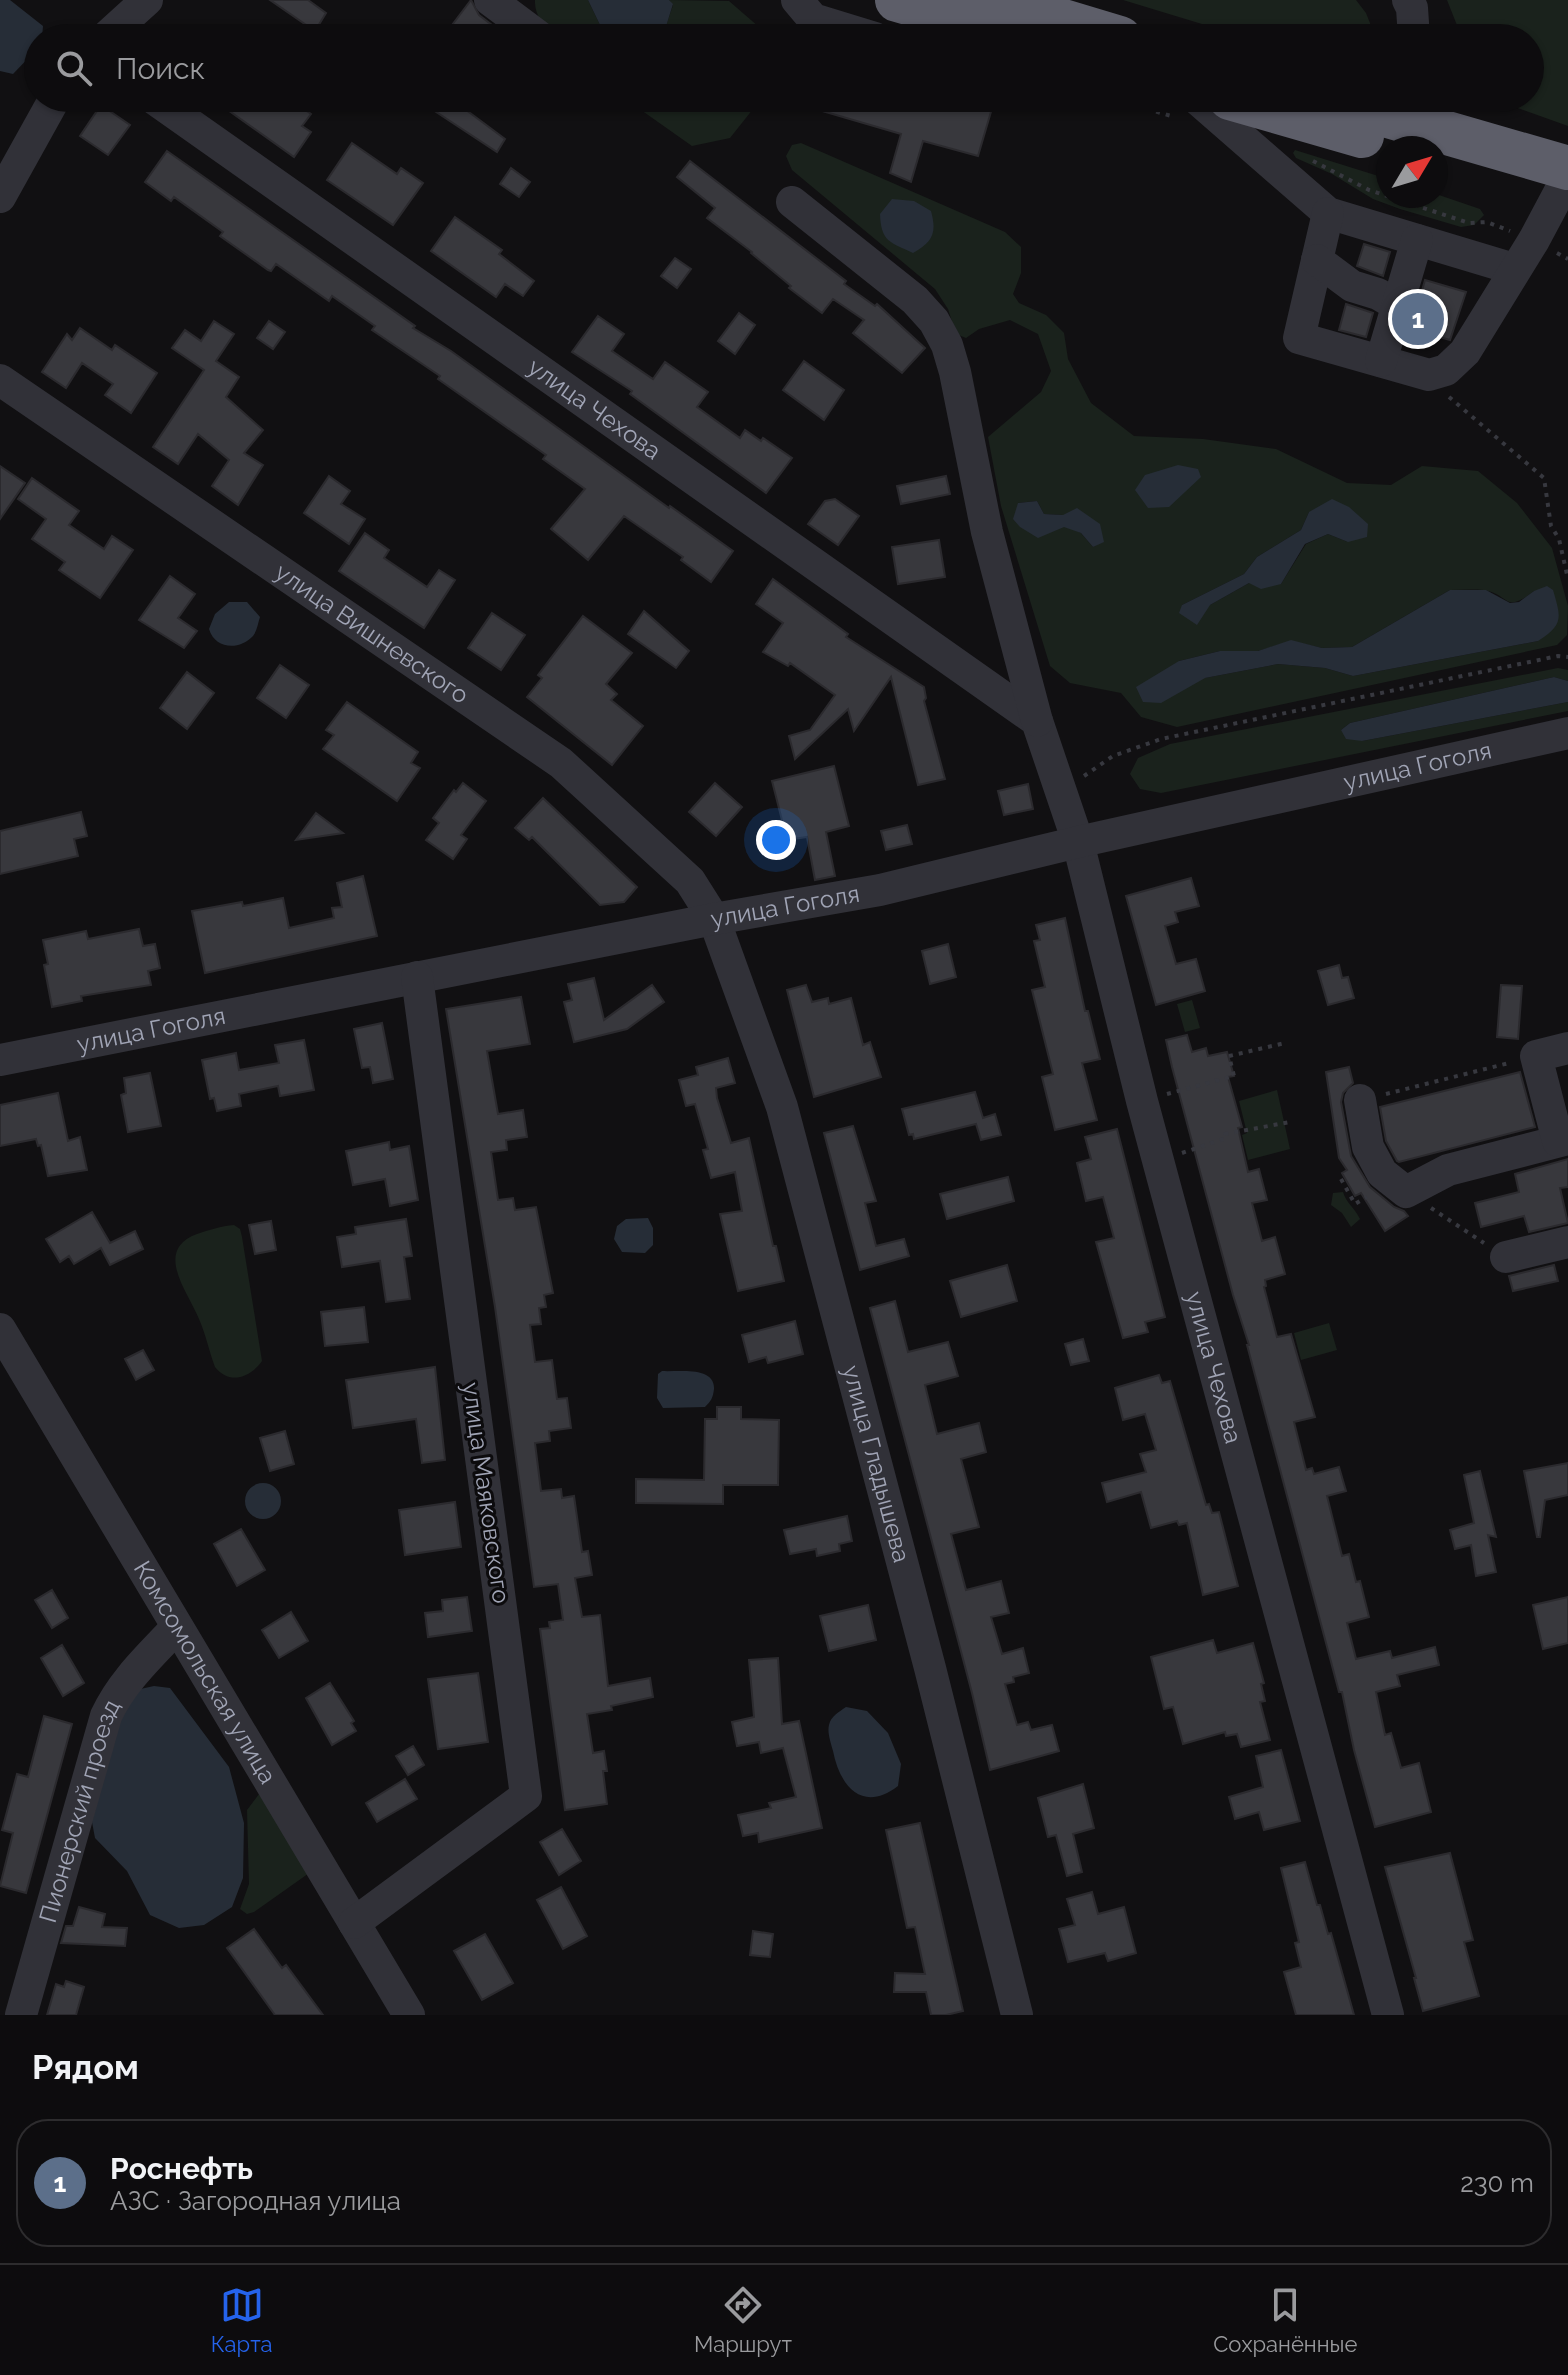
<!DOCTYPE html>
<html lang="ru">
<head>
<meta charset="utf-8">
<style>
  body { margin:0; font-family:Raleway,sans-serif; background:#1b1a1c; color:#f1f3f6 }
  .compass { position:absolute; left:1376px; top:136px; width:72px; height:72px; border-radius:50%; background:#0d0c0e; box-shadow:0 2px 6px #0004; rotate:52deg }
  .you { position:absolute; left:776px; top:840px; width:28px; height:28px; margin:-20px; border:6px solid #fff; border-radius:50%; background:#1a73e8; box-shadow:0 0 0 12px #1a73e833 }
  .badge { display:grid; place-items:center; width:52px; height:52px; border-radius:50%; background:#2563eb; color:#fff; font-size:26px; font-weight:700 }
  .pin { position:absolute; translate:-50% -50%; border:4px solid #fff; box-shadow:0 2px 8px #0006 }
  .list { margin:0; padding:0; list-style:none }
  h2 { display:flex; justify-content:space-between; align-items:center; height:104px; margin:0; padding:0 32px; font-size:34px }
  h2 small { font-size:26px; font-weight:400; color:#9a9b9e }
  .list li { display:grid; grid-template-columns:52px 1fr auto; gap:24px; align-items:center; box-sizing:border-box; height:128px; margin:0 16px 16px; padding:0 16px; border:2px solid #2d2c2e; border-radius:32px }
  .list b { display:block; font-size:30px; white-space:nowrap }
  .list p { margin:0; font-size:26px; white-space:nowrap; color:#9a9b9e }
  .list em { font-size:26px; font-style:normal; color:#9a9b9e }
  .icon { flex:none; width:44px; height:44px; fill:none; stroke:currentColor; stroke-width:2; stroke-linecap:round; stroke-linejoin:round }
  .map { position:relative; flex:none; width:1568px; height:2015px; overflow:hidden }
  .search { position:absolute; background:#0d0c0e; box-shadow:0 2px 6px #0004; left:24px; right:24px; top:24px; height:88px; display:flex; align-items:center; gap:20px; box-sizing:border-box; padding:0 28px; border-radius:44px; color:#9a9b9e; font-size:30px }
  .sheet { height:248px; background:#0d0c0e }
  nav { display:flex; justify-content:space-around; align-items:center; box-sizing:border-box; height:112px; border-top:2px solid #2d2c2e; background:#0d0c0e; font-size:22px; color:#9a9b9e }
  nav a { display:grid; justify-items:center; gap:4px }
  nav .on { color:#2563eb }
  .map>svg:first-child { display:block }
  .green { fill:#1a221c; fill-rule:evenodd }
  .water { fill:#262d37 }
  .building { fill:#38383d; stroke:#2b2a2e; stroke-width:2 }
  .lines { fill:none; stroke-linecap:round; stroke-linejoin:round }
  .path { stroke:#37383f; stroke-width:4; stroke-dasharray:4 6; stroke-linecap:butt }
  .minor { stroke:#313138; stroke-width:32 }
  .highway { stroke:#5d5e69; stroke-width:44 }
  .labels { text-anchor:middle; stroke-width:6; stroke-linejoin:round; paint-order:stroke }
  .street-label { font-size:24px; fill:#a0a4b5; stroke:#0c0b0d }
</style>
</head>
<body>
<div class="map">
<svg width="1568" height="2015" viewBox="0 0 1568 2015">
  <rect width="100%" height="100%" fill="#111012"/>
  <path class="green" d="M535 0H588L600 25 612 38H556C545 28 534 15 535 0Z
    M669 0 729 1 759 27 763 38H657L664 32 673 5Z
    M1123 0H1356L1366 13 1376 38H1248Z
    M1447 0H1568V126L1490 98H1530V38H1462Z
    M624 98H759L757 104 730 138 692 146Z
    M801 143 1005 232 1021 247V273L1013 294 1019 303 1046 315 1064 333 1068 359 1091 403 1134 436 1203 439 1276 449 1347 483 1391 485 1422 466 1478 471 1517 503 1552 548 1568 606 1567 635 1557 645 1177 727 1141 717 1121 693 1070 683 1050 666 1001 506 988 437 1041 392 1051 371 1038 334 1010 320 979 329 966 338 956 334 948 309 935 289 792 170 786 156 792 145ZM1037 501 1044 514 1063 515 1103 541 1093 547 1081 533 1018 503ZM1309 512 1348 542 1328 534 1306 544 1281 584 1249 583 1210 605H1182L1244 574 1257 557 1301 530ZM1450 590C1461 590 1472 589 1483 590 1511 594 1503 615 1534 591L1538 641 1353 676 1325 668 1278 664 1205 678 1179 661 1220 651H1258L1291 641 1322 648 1352 647Z
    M1295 150 1388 179V196L1436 194 1480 209 1484 215 1474 225 1461 227 1400 209 1373 199 1332 174 1296 158 1293 153Z
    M1558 668 1568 670V681L1554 677 1350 723 1341 730 1362 741 1568 702V711L1161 793 1140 789 1130 774 1138 758 1170 744Z
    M1192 1000 1200 1028 1185 1032 1177 1004Z
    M1277 1090 1290 1149 1248 1160 1242 1135 1247 1133 1239 1101Z
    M1343 1192C1346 1203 1355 1208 1360 1219L1351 1227 1342 1213 1331 1205 1333 1193Z
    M234 1225 240 1229 242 1237 262 1361C250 1378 229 1385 215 1367 209 1351 206 1335 199 1319 188 1292 153 1250 197 1234 209 1230 221 1226 234 1225Z
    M1329 1323 1337 1350 1301 1360 1294 1333Z
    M259 1794 312 1871 254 1912 247 1914 240 1909 249 1884 247 1810Z"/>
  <path class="water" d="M0 0H10L43 26 42 38H38V48L13 74 0 71Z
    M588 0H669L673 4 664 33 657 38H612L600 25Z
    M892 199 914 201 931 211C937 233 933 242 913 253 890 242 881 242 880 214Z
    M1178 465 1198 469 1201 477 1169 507 1148 508 1135 490 1145 475Z
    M1332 499 1349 507 1368 524 1367 537 1348 542 1328 534 1305 544 1281 584 1261 589 1249 583 1210 605 1197 625 1179 613 1182 605 1244 574 1257 557 1301 530 1309 512Z
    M1037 501 1044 514 1063 515 1077 508 1100 524 1104 542 1093 547 1081 533 1064 527 1038 538 1020 527 1013 519 1018 503Z
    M1547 586 1553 590C1561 618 1564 624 1538 641L1353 676 1325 668 1278 664 1205 678 1161 703 1143 702 1136 687 1179 661 1220 651H1258L1291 640 1322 648 1352 647 1450 590H1486L1510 603 1519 602 1534 591Z
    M229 602H247L260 617C258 623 257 631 253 636 239 651 215 649 209 629L215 614Z
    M1554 677 1568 681V702L1362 741 1346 739 1341 730 1350 723Z
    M648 1218 653 1228V1245L645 1253 622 1252 614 1239 617 1226 626 1219Z
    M662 1371C679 1372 715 1366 714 1389 713 1398 711 1401 705 1407L663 1408 657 1398 658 1374Z
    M245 1501a18 18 0 1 1 36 0a18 18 0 1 1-36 0Z
    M154 1686 170 1688 229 1767 244 1823 243 1878 232 1907 204 1925 179 1928 150 1915 127 1871 95 1838 92 1822 123 1708 136 1690Z
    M846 1707 867 1711 888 1733 901 1764 898 1786C863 1813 840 1787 833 1751 831 1743 827 1733 829 1725 831 1716 839 1712 846 1707Z"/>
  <path class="building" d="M270 0H308L326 13 315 31Z
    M471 0 479 15 509 38H461L449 29Z
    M211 98H289L311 114 302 126 311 132 294 157Z
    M415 98H450L505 139 497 152Z
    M796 98H995L978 156 923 141 911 182 890 173 901 134 795 103Z
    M101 105 130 125 108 155 80 136Z
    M352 143 397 174 401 168 423 183 393 225 327 180Z
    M167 151 415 326 413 328 451 351 669 508 670 506 733 551 711 582 681 560 683 557 624 516 588 560 551 529 585 489 543 459 546 455 438 379 440 376 372 330 375 326 332 296 329 301 276 264 271 271 268 270 220 236 223 232 174 197 171 201 145 182Z
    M690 161 846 281 844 284 875 306 877 304 925 348 902 373 853 333 864 320 833 299 822 313 789 288 791 286 751 253 752 252 707 218 715 208 677 177Z
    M511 168 530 182 519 197 500 184Z
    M455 217 502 250 499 254 534 281 523 296 505 284 496 297 431 251Z
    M1364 244 1390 252 1383 276 1357 266Z
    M675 258 691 269 677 288 661 276Z
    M1425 280 1466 292 1450 340 1411 329Z
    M1346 304 1373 313 1366 337 1339 330Z
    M739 313 755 325 735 354 718 341Z
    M598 316 624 334 612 351 653 379 665 362 708 392 697 407 740 438 745 430 761 441 763 438 792 458 766 493 630 394 632 391 572 352Z
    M214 321 234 334 216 361 239 377 226 397 263 430 244 453 263 465 238 505 212 486 229 460 198 434 178 464 153 447 204 370 172 348 185 330 201 341Z
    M269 321 285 332 273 349 257 338Z
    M80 328 112 350 115 345 157 373 131 413 105 395 113 384 82 363 66 388 42 372 67 334 72 340Z
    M804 361 844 390 824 420 783 390Z
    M0 466 25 483 0 519Z
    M329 476 350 491 341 504 365 519 349 544 304 513Z
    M946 476 950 494 901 504 897 486Z
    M32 478 79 511 69 525 104 549 112 536 133 550 100 598 59 570 65 562 32 539 46 519 18 499Z
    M835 499 859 516 838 545 808 524 825 501Z
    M365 533 389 550 384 558 427 587 439 570 455 580 424 628 339 571Z
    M939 540 945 577 898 584 892 547Z
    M170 576 195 594 178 618 197 631 184 648 139 620Z
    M773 579 848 634 846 637 924 687 926 698 924 701 945 779 918 785 891 677 854 731 848 709 795 759 789 736 810 730 835 695 790 663 788 666 763 652 783 623 756 604Z
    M644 611 689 651 676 668 628 634Z
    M492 613 525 635 501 670 468 648Z
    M583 616 632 653 606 684 617 694 611 700 643 726 612 765 527 697 542 678 538 675Z
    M280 665 309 685 286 718 257 698Z
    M187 672 214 693 187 729 160 708Z
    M347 702 418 752 411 763 420 768 397 801 323 749 334 735 326 730Z
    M834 766 849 826 826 832 835 876 815 880 807 837 787 840 772 781Z
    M463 783 486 801 461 835 467 839 453 859 426 840 439 823 433 818 454 790 456 792Z
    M715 783 742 807 716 836 689 812Z
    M1028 784 1033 809 1004 815 998 791Z
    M543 798 637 887 624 902 600 905 532 837 529 840 515 828Z
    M81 812 87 836 74 839 78 856 0 874V831Z
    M316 813 343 833 296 840Z
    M907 825 912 844 886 850 881 831Z
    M363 876 377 936 205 973 192 911 242 902 243 906 283 898 289 928 334 918 332 908 342 907 337 883Z
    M1191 878 1199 906 1175 912 1178 922 1165 926 1176 964 1196 959 1205 991 1156 1005 1126 896Z
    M1065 918 1085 1011H1088L1100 1059 1082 1063 1097 1120 1055 1130 1042 1077 1053 1074 1032 990 1045 987 1034 941 1040 940 1036 925Z
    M139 929 143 946 155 944 160 968 148 971 151 985 81 996 82 1001 52 1007 44 965 48 964 43 940 86 931 88 939Z
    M948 944 956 977 930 984 922 951Z
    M1339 965 1342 978 1348 977 1354 998 1328 1005 1318 971Z
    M594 978 604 1020 652 985 664 1002 627 1029 574 1042 564 1002 572 1000 568 984Z
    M806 985 812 1002 828 998 829 1004 851 998 863 1045 870 1042 881 1077 814 1097 787 990Z
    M1501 985 1522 986 1518 1039 1497 1037Z
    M521 997 530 1044 487 1051 498 1114 523 1110 527 1137 506 1140 507 1150 491 1152 498 1200 513 1198 515 1210 536 1207 553 1293 544 1295 546 1307 539 1308 541 1324 530 1325 535 1362 552 1360 557 1399 567 1398 571 1428 549 1431 550 1441 535 1443 541 1491 561 1489 562 1498 574 1496 582 1552 588 1551 592 1575 575 1578 582 1617 600 1615 608 1686 650 1678 653 1697 611 1706 612 1710 587 1714 593 1753 604 1751 607 1771H603L607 1804 565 1810 540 1629 550 1628 549 1622 563 1620 558 1584 534 1587 495 1307 446 1009Z
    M382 1023 393 1079 373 1083 370 1067 362 1068 354 1029Z
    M1187 1035 1192 1052 1206 1048 1208 1056 1227 1052 1234 1076 1228 1077 1242 1127 1238 1128 1248 1172 1259 1169 1267 1200 1252 1203 1262 1241 1275 1237 1285 1274 1265 1280 1266 1286 1264 1287 1277 1337 1291 1334 1315 1417 1294 1422 1306 1470 1312 1468 1314 1474 1339 1467 1346 1491 1327 1496 1342 1556 1349 1554 1356 1582 1360 1581 1369 1617 1347 1623 1356 1659 1390 1651 1392 1658 1435 1647 1439 1665 1397 1675 1400 1686 1376 1692 1385 1735 1391 1733 1401 1768 1419 1763 1431 1812 1375 1827 1354 1750 1342 1692H1339L1247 1345H1249L1233 1295 1172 1067 1166 1040Z
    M304 1040 314 1090 280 1096 278 1086 239 1094 241 1106 217 1111 214 1098 210 1099 202 1060 236 1053 239 1070 279 1063 275 1045Z
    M728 1058 735 1083 716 1088 717 1098 731 1143 749 1138 773 1246H776L784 1281 738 1291 720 1214 742 1211 735 1172 711 1178 703 1150 708 1149 695 1104 686 1106 679 1080 698 1075 696 1067Z
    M1349 1067 1353 1083 1343 1093 1341 1102 1351 1156 1370 1187 1394 1207 1404 1211 1408 1216 1385 1231 1361 1193 1355 1196 1342 1173 1347 1170 1339 1158 1326 1072Z
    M1520 1072 1535 1127 1399 1162 1397 1161 1386 1141 1380 1107Z
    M150 1073 161 1126 128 1132 121 1095 126 1093 124 1078Z
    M975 1092 983 1118 995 1114 1001 1135 981 1140 976 1124 914 1139 913 1134 909 1135 902 1109Z
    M58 1093 68 1141 80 1137 87 1170 48 1176 41 1145 38 1146 36 1139 0 1146V1105Z
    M853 1126 876 1201 865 1203 876 1246 904 1239 909 1256 860 1270 824 1133Z
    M1117 1129 1165 1317 1145 1322 1148 1332 1123 1338 1096 1242 1114 1238 1103 1197 1086 1201 1077 1163 1091 1159 1085 1137Z
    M389 1142 390 1150 409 1146 418 1200 390 1206 385 1179 353 1185 346 1151Z
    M1568 1159V1187L1560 1188 1568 1223 1529 1232 1524 1216 1481 1227 1475 1203 1519 1192 1515 1174Z
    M1008 1177 1014 1201 947 1219 940 1194Z
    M92 1212 110 1243 135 1231 143 1249 110 1265 101 1248 74 1264 69 1256 60 1262 46 1239Z
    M406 1219 412 1256 404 1257 410 1299 386 1302 380 1261 342 1267 337 1237 356 1234 355 1227Z
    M271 1221 276 1250 255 1254 249 1225Z
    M1007 1265 1017 1301 961 1317 950 1281Z
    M1554 1265 1558 1281 1513 1291 1509 1276Z
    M895 1301 908 1352 948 1342 958 1376 925 1385 937 1434 979 1423 986 1452 961 1459 979 1527 951 1534 966 1590 1001 1581 1009 1613 991 1617 1002 1654 1023 1648 1029 1673 1013 1677 1014 1682 1005 1684 1017 1725 1028 1722 1031 1730 1052 1725 1059 1751 990 1770 972 1693 870 1308Z
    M364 1307 368 1342 325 1346 321 1312Z
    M795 1321 803 1354 768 1363 766 1357 749 1362 742 1335Z
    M1083 1339 1089 1361 1071 1365 1065 1344Z
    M143 1350 154 1370 136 1380 125 1359Z
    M435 1367 445 1460 422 1463 416 1419 353 1428 346 1380Z
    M1159 1375 1162 1383 1170 1381 1206 1505 1209 1504 1212 1513 1219 1512 1238 1586 1203 1595 1187 1523 1179 1525 1177 1521 1151 1528 1141 1492 1107 1502 1102 1483 1146 1472 1140 1454 1156 1450 1145 1414 1123 1420 1115 1388Z
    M717 1407H741V1419L779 1420 778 1485H723V1504L636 1503V1479L704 1480 705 1419H717Z
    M285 1431 294 1464 270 1471 260 1438Z
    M1568 1463V1495L1545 1500 1540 1537H1537L1524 1471Z
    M1480 1471 1496 1537 1488 1535 1496 1572 1476 1576 1471 1545 1455 1549 1450 1530 1474 1523 1464 1475Z
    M455 1502 461 1547 405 1555 399 1510Z
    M847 1516 852 1541 839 1544 840 1551 817 1556 816 1549 790 1554 784 1530Z
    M241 1529 265 1570 237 1586 214 1544Z
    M52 1590 68 1618 52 1628 35 1600Z
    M467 1597 472 1631 428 1637 425 1613 443 1611 442 1600Z
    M1568 1597V1643L1543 1649 1533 1605Z
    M868 1605 876 1640 829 1651 820 1616Z
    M291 1612 308 1641 279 1658 262 1630Z
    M1213 1640 1217 1653 1253 1643 1264 1683 1261 1684 1265 1701 1260 1702 1270 1740 1241 1747 1237 1734 1226 1736 1225 1732 1183 1744 1173 1707 1164 1709 1151 1657Z
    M62 1645 84 1683 63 1696 41 1658Z
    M778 1658 782 1724 799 1721 822 1828 759 1842 758 1833 743 1836 738 1815 771 1808 769 1803 796 1797 783 1748 761 1753 759 1742 737 1746 732 1722 754 1717 749 1660Z
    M478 1673 488 1742 438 1749 428 1679Z
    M330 1683 354 1721 351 1723 356 1731 332 1745 306 1698Z
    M44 1716 72 1724 26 1893 0 1886 13 1833 2 1830 17 1774 28 1777Z
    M413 1746 424 1765 408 1775 396 1756Z
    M1281 1750 1300 1821 1264 1830 1259 1812 1235 1819 1229 1797 1263 1787 1256 1756Z
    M405 1779 417 1799 377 1822 366 1803Z
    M1083 1784 1094 1828 1073 1834 1082 1872 1067 1876 1056 1835 1048 1837 1038 1798Z
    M920 1823 963 2011 946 2015H931L926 1992H894L895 1973 925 1974 915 1927 907 1928 886 1830Z
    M562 1829 581 1861 559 1875 540 1842Z
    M1450 1853 1473 1940 1464 1942 1479 1996 1423 2011 1414 1978H1416L1385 1867Z
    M1305 1862 1317 1905H1320L1328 1934 1331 1933 1354 2015H1296L1284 1972 1301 1967 1295 1943 1299 1942 1281 1868Z
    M561 1887 587 1936 563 1949 537 1900Z
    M1092 1892 1098 1914 1124 1907 1136 1953 1108 1961 1105 1953 1068 1962 1059 1929 1075 1925 1067 1899Z
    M79 1907 105 1914 102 1927 127 1928 125 1946 61 1943 66 1926H73Z
    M254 1929 282 1968 286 1965 323 2015H275L227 1948Z
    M753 1931 773 1934 770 1957 750 1955Z
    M485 1934 513 1983 482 2000 454 1951Z
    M66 1981 84 1987 76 2015H47L56 1984 64 1987Z"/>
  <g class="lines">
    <path class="path" d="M1108 98 1175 117
      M1313 161 1369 190 1469 223 1487 222 1510 231
      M1557 253 1568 259
      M1449 397 1544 478 1551 526 1559 539 1568 579
      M1084 776 1113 756 1161 739 1558 656 1568 657
      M1167 1094 1234 1076 1229 1056 1285 1043
      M1386 1094 1509 1063
      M1182 1153 1226 1138 1225 1134 1290 1122
      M1341 1179 1355 1204 1367 1197
      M1431 1208 1484 1243"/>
    <g class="minor">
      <path d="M490 0 541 38"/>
      <path d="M797 0 813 19 875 38"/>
      <path d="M1408 0 1412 8 1414 38"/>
      <path d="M105 38 147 0"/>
      <path id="s1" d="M153 98 1037 721 1078 842 1142 1101 1388 2015"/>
      <path d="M1196 98 1328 213 1514 269"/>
      <path d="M0 197 55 98"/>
      <path d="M792 202 915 300 934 321 947 345 955 372 987 532 1037 721"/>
      <path d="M1328 213 1299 338 1429 375 1446 370 1465 352 1534 240 1559 193"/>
      <path d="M1317 260 1352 286 1378 294 1397 305"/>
      <path d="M1381 361 1417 240"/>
      <path id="s2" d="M0 380 561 763 690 881 714 919 782 1107 930 1668 1017 2015"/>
      <path id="s3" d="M0 1060 714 919 880 890 1078 842 1568 733"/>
      <path d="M1360 1100 1368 1147 1382 1173 1406 1192 1448 1170 1568 1139"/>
      <path d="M1558 1141 1536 1056 1568 1048"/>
      <path d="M1506 1257 1568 1242"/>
      <path id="s4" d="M0 1329 409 2015"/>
      <path d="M354 1923 526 1796 417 977"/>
      <path id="s5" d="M21 2015 106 1716C122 1681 151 1655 177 1627"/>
    </g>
    <path class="highway" d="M897 0 1027 38
      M993 0 1120 38
      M1230 98 1362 136
      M1326 98 1568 168"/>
  </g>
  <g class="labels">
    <g class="street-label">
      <text dy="8" stroke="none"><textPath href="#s1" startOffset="540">улица Чехова</textPath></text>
      <text dy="8" stroke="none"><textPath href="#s2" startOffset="450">улица Вишневского</textPath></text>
      <text dy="8" stroke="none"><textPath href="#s3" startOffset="1448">улица Гоголя</textPath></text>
      <text dy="8" stroke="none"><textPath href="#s3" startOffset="800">улица Гоголя</textPath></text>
      <text dy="8" stroke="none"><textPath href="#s3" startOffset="154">улица Гоголя</textPath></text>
      <text dy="8" stroke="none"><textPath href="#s1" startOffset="1752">улица Чехова</textPath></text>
      <text dy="8" stroke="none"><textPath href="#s2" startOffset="1468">улица Гладышева</textPath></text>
      <text transform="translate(486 1493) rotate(82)" y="8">улица Маяковского</text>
      <text dy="8" stroke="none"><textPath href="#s4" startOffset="400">Комсомольская улица</textPath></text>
      <text dy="8" stroke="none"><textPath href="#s5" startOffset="212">Пионерский проезд</textPath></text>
    </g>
  </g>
</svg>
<svg class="compass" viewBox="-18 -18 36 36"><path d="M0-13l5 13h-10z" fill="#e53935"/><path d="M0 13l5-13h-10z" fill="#9a9b9e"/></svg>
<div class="you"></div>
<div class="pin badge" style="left:1418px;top:319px;background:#5c6f8a">1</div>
<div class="search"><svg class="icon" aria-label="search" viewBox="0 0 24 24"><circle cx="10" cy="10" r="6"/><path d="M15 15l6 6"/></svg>Поиск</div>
</div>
<section class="sheet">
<h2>Рядом<small></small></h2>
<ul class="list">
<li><span class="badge" style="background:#5c6f8a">1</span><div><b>Роснефть</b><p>АЗС · Загородная улица</p></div><em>230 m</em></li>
</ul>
</section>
<nav>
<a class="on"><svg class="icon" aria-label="map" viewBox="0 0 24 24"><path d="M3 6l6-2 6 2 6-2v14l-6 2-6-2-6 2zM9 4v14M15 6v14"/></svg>Карта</a>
<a><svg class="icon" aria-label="directions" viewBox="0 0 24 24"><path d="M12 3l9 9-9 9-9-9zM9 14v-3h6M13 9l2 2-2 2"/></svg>Маршрут</a>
<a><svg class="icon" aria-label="saved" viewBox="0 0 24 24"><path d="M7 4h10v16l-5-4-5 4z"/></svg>Сохранённые</a>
</nav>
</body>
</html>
